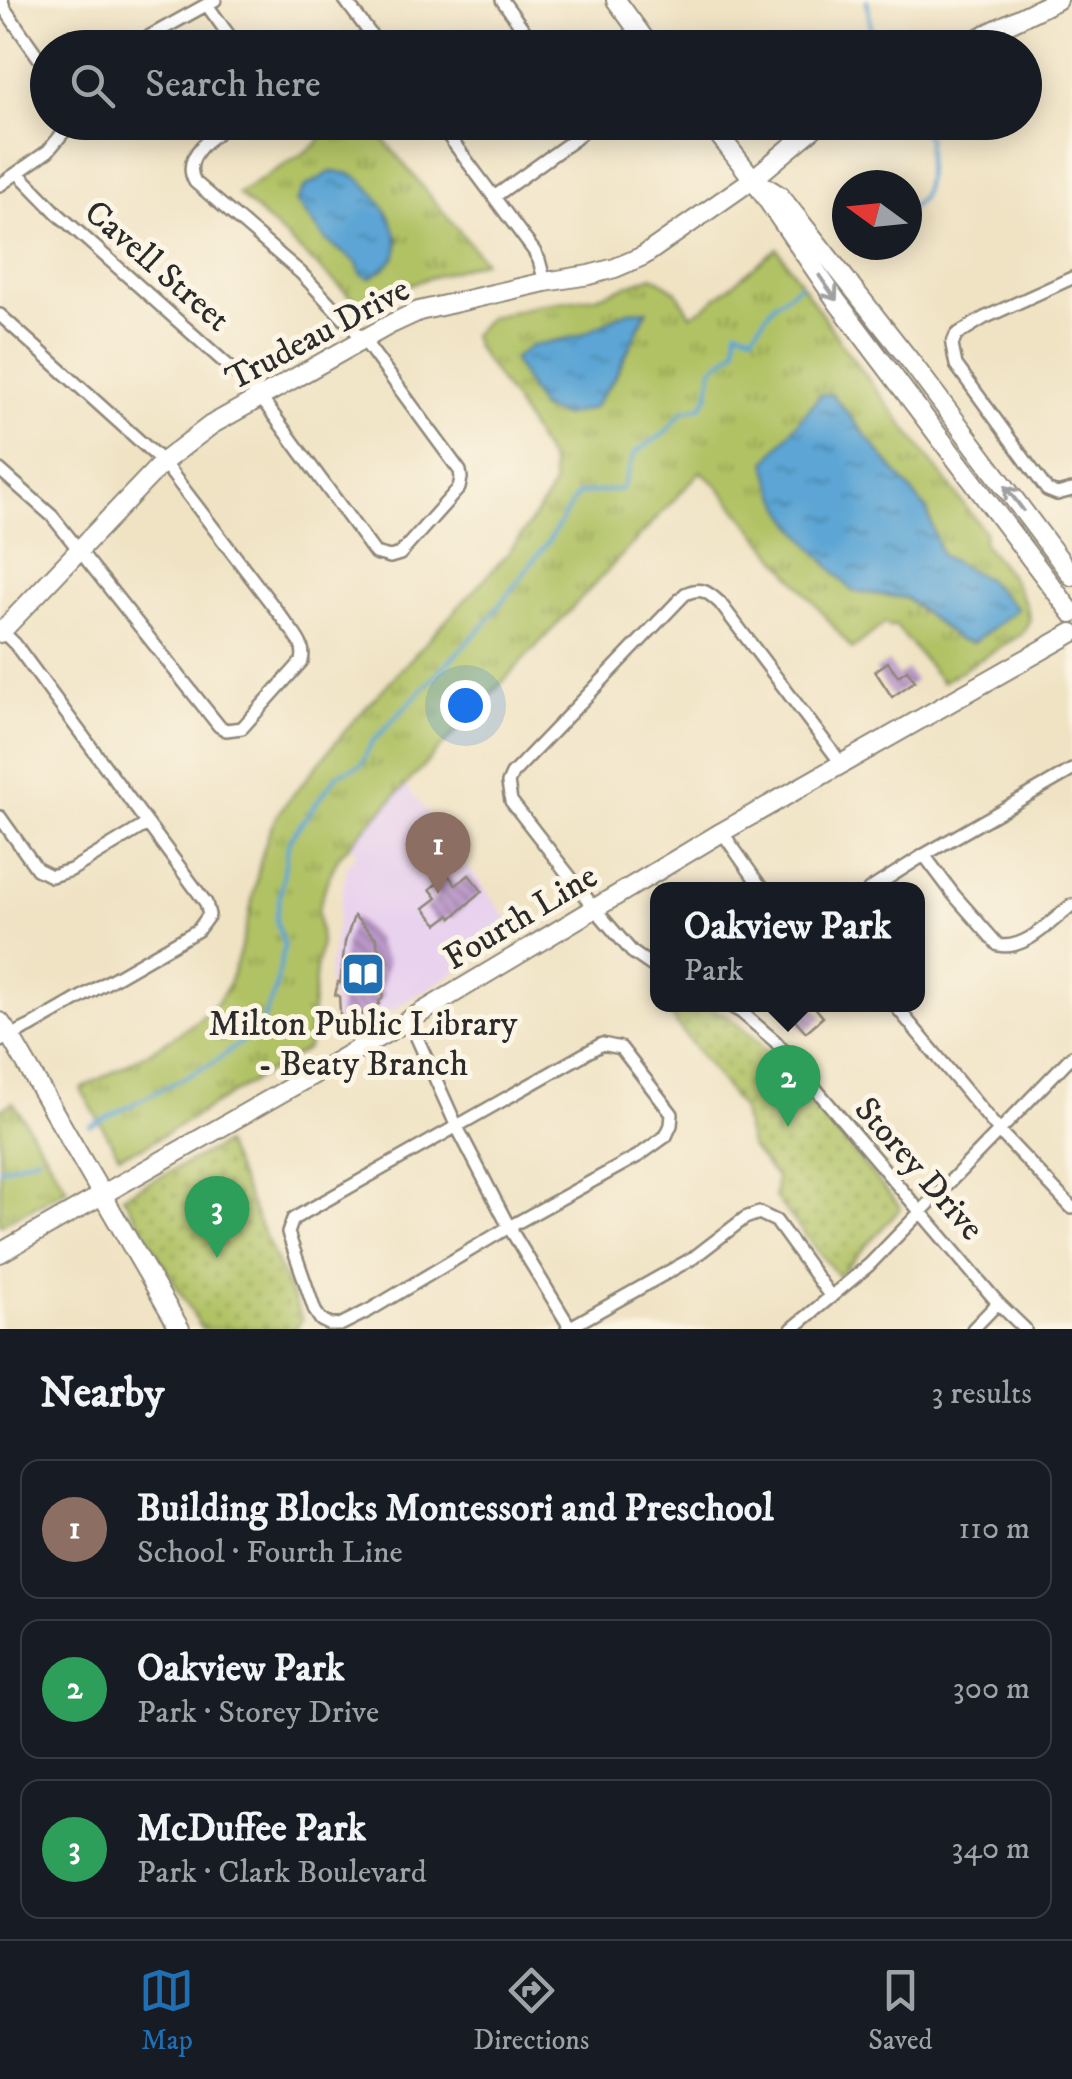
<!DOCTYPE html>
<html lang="en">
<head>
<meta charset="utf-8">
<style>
  body { margin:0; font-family:"IM FELL DW Pica",serif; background:#20242c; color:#f1f3f6 }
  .compass { position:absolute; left:832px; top:170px; width:90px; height:90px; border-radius:50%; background:#171b24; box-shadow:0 5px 25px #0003; rotate:285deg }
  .you { position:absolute; left:465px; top:705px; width:35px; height:35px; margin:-25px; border:8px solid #fff; border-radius:50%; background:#1a73e8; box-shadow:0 0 0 15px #1a73e833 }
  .badge { display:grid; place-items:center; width:65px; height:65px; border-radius:50%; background:#1f6fb2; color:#fff; font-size:32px; font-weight:700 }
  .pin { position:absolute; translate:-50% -82px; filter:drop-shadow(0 2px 5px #0008) }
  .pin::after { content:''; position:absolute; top:52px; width:35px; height:30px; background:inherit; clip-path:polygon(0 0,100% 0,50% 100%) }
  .popup { position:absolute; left:650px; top:882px; width:275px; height:130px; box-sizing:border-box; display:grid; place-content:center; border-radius:20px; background:#171b24; filter:drop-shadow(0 2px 8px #0005); font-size:32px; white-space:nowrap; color:#9ea1a6 }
  .popup b { font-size:38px; color:#f1f3f6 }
  .popup::after { content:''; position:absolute; left:50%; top:100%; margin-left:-20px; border:20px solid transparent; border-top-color:#171b24 }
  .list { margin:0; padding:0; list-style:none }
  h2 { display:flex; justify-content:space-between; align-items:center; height:130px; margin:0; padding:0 40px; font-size:42px }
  h2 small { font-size:32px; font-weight:400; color:#9ea1a6 }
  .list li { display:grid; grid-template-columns:65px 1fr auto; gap:30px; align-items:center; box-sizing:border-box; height:140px; margin:0 20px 20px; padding:0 20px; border:2px solid #363941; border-radius:20px }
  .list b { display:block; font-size:38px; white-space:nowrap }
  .list p { margin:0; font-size:32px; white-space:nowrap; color:#9ea1a6 }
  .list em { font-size:32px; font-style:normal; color:#9ea1a6 }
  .icon { flex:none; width:55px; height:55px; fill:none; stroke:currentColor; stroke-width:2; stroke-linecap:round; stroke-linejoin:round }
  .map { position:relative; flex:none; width:1072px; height:1329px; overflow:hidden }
  .search { position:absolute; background:#171b24; box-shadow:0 5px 25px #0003; left:30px; right:30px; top:30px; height:110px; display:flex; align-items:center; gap:25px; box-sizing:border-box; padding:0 35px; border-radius:55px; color:#9ea1a6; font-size:38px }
  .sheet { height:610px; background:#171b24 }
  nav { display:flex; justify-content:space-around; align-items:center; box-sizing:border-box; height:140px; border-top:2px solid #363941; background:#171b24; font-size:28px; color:#9ea1a6 }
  nav a { display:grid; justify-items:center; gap:5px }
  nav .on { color:#1f6fb2 }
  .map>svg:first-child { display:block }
  .built { fill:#e8d2ee }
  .grass { fill:url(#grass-tufts); stroke:#6e7648; stroke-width:2.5; fill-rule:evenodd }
  .park { fill:url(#park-dots); stroke:#6e7648; stroke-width:2.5 }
  .water { fill:url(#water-ripples); stroke:#446880; stroke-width:2.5 }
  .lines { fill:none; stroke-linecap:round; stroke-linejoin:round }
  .stream { stroke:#5ca5d4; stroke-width:4 }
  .building { fill:url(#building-back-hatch) }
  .street-casing { stroke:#8e8778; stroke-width:16 }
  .secondary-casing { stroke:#8e8778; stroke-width:22 }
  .street { stroke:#fff; stroke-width:11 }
  .secondary { stroke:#fff; stroke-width:18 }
  .oneway { stroke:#a0a0a0 }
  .labels { text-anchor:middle; stroke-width:10; stroke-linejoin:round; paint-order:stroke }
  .street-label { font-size:35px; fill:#2b2b2b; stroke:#fcf5e5 }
  .poi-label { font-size:35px; fill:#2b2b2b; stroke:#fcf5e5 }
</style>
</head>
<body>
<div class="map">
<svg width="1072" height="1329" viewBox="0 0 1072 1329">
  <defs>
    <pattern id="grass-tufts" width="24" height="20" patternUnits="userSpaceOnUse" patternTransform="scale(2.5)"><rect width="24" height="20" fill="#b1c265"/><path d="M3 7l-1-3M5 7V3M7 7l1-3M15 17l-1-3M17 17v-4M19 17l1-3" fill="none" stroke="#909e53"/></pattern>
    <pattern id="park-dots" width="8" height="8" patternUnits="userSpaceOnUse" patternTransform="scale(2.5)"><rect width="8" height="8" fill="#b1c265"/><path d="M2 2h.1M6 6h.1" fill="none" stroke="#909e53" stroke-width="1.8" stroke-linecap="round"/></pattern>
    <pattern id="water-ripples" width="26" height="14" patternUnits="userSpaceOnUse" patternTransform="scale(2.5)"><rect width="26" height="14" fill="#5ca5d4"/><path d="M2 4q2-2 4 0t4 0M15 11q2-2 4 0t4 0" fill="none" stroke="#4c87ac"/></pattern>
    <pattern id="building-back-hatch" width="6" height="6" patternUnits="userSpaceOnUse" patternTransform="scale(2.5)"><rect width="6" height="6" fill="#ba97c8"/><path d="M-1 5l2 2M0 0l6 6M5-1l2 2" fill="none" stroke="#977ba3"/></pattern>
  </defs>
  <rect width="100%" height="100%" fill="#fcf5e5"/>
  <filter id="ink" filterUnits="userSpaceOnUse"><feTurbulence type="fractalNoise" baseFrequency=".01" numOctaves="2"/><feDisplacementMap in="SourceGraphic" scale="20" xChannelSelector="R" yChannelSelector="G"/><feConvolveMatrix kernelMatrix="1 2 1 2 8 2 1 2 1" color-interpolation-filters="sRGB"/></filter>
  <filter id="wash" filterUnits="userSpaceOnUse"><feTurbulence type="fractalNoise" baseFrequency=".0048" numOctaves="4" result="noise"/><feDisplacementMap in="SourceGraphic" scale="40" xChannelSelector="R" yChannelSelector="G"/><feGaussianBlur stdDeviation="2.25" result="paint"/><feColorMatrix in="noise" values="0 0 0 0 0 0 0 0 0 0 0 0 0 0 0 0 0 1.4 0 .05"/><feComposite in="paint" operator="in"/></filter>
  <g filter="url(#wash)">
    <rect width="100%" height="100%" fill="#f0e3c4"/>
    <path class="built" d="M406 785 519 934 339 1042 328 977 347 865 357 853 351 843Z"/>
    <path class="grass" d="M329 123H370L484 261 413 283 359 304 238 194 316 145ZM331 172 399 239 394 258 380 271 358 263 326 240 305 187Z
      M777 248 843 346 985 532 983 543C1004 567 1022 588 1030 619L1022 634 942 682 895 625 890 627 885 623 852 649 717 485 701 471 339 856 327 881 318 911 321 943 316 969 308 1048 145 1146 119 1155 81 1089C119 1068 198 1030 222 996 234 978 244 937 249 915 257 881 261 842 279 812L349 726 510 551 544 503 554 483 550 462 515 403 476 347 472 335 488 318 537 305 596 297 653 276 677 292 691 315 705 307ZM628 311H647L615 377 593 408 563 416 548 342 579 336ZM927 510 941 555 986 579 922 612 906 598 875 594Z
      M13 1102 67 1189 0 1225V1110Z"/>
    <path class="park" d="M662 1005H704L724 1014 756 1040 901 1208 838 1276 775 1197 776 1178 750 1146 741 1108Z
      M224 1144 302 1319 296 1329H202L123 1196Z"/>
    <path class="water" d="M331 172C339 172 348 172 355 176 374 186 407 235 395 257 390 265 378 272 370 278L361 274 357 263 326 240 296 201 305 187Z
      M647 310 615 377 593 408 563 416 540 408 513 359 531 346 579 336 628 311Z
      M832 394 927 510 941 555 986 579 1017 609 973 643 958 640 906 598 852 591C817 552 776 515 766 462L820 395Z"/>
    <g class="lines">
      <path class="stream" d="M867 0 872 35 878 48
        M907 212 921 198 926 181 928 139 918 122
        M90 1126 215 1062 259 1029 275 991 284 947 276 920 289 840 338 774 361 765 372 742 485 624 548 542 578 494 622 489 635 453 664 434 683 411 701 407 709 394 712 369 736 349 737 329 753 334 774 304 800 285
        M0 1169 38 1156"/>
    </g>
    <g id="blocks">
      <path class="building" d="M888 662 898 676 907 670 915 681 892 697 875 671Z
        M448 875 456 885 469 875 482 891 452 918 450 915 438 924 424 908 437 898 430 889Z
        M354 916 377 939V946L388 961 381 990 383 993 382 999 379 1001V1004L363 1013 358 1020 341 1028 339 996 335 995 338 982 340 983 345 942Z
        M804 1004H812L823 1017 806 1032 791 1015Z"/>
    </g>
  </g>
  <g filter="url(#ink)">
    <use href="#blocks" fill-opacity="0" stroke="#8e8778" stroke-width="2.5"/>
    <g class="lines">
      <defs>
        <path id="street" d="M2 0 4 8 48 71
          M345 0 381 48
          M502 0 537 48
          M207 5 238 48
          M136 48 150 36 215 0
          M438 122 534 251 539 260 545 282
          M18 173 58 214 243 379 261 398 375 553 390 557 400 554 459 488 461 478 460 471 363 339 301 273 195 182C180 156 214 134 234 122
          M0 185 48 151 72 122
          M494 197 575 139 581 133 586 122
          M1072 278 984 318 956 335 952 345 956 365 1047 490 1057 494 1072 490
          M0 315 163 462 293 632C300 642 305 649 302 661L242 728 226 730 219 726 52 516 0 470
          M0 817 37 869 51 876 71 870 147 824
          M722 832 758 883 765 890
          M924 855 954 895 998 945C1025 951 1052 920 1072 905
          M869 890 924 855 1072 770
          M658 970 632 952 595 909 511 801 508 783 512 774 685 594C701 586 708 592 720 603L841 763
          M727 1004 741 1012 775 1041 998 1303 1025 1329
          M894 1004 1000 1132 1072 1208
          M409 1020 457 1127 509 1227 571 1329
          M0 1041 31 1026 198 930 209 915 206 903 15 644 2 631
          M602 1044 621 1048 672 1114 671 1125 666 1136 638 1156 509 1227 370 1310 340 1325H331L321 1320 315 1311 288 1233 293 1219Z
          M567 1329 693 1258 745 1218 759 1213 776 1221 831 1297
          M792 1329 869 1265 1072 1056
          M973 1329 998 1303"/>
        <path id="secondary" d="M616 0 651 48
          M958 48 1057 0
          M709 122 753 179 838 303 1072 613
          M762 185 780 196 915 367 1072 576
          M0 633 163 462 211 425 391 324 419 311 545 282 589 275 615 268 643 256 753 179 821 122
          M0 1022 10 1036 180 1329
          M0 1253 409 1020 722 832 1072 633"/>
      </defs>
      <use href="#street" class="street-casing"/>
      <use href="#secondary" class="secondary-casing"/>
      <use href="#street" class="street"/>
      <use href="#secondary" class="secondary"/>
    </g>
    <defs><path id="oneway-shaft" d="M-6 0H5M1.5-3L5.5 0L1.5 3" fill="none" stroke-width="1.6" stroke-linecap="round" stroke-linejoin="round" transform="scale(2.5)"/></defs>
    <g class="oneway">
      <use href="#oneway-shaft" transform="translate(828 288) rotate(55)"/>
      <use href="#oneway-shaft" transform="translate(1014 498) rotate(-127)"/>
    </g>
  </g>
  <defs>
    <symbol id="library-square" viewBox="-11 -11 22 22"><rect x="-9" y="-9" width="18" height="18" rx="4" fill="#1f6fb2" stroke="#fcf5e5"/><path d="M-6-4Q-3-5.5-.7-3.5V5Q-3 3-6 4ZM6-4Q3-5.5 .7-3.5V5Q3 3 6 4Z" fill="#fff"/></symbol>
  </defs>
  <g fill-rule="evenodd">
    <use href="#library-square" x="338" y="949" width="50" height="50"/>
  </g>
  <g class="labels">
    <g class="street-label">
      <text transform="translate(158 265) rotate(41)" y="12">Cavell Street</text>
      <text transform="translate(317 333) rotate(-28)" y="12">Trudeau Drive</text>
      <text transform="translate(520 916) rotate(-31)" y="12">Fourth Line</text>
      <text transform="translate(920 1168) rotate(49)" y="12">Storey Drive</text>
    </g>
    <g class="poi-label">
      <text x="363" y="1035">Milton Public Library<tspan x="363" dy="40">- Beaty Branch</tspan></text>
    </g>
  </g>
</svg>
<svg class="compass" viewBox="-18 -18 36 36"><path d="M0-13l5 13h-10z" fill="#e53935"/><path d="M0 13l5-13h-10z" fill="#9ea1a6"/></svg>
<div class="you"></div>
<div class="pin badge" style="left:438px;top:894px;background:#8d6e63">1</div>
<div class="pin badge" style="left:788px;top:1127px;background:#2e9e5b">2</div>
<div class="popup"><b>Oakview Park</b>Park</div>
<div class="pin badge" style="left:217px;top:1258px;background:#2e9e5b">3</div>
<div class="search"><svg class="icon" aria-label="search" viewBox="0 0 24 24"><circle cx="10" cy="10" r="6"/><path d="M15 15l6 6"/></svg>Search here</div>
</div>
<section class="sheet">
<h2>Nearby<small>3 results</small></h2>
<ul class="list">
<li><span class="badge" style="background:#8d6e63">1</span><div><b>Building Blocks Montessori and Preschool</b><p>School · Fourth Line</p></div><em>110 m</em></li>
<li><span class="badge" style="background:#2e9e5b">2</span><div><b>Oakview Park</b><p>Park · Storey Drive</p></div><em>300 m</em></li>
<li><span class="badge" style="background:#2e9e5b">3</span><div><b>McDuffee Park</b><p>Park · Clark Boulevard</p></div><em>340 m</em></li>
</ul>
</section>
<nav>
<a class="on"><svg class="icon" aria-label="map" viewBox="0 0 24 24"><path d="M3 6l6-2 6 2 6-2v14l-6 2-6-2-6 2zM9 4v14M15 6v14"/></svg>Map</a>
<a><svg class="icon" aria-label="directions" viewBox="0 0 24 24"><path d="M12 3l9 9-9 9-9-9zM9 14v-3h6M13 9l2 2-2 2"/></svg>Directions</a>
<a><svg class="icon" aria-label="saved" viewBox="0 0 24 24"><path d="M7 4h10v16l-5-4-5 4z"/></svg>Saved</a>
</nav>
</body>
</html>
